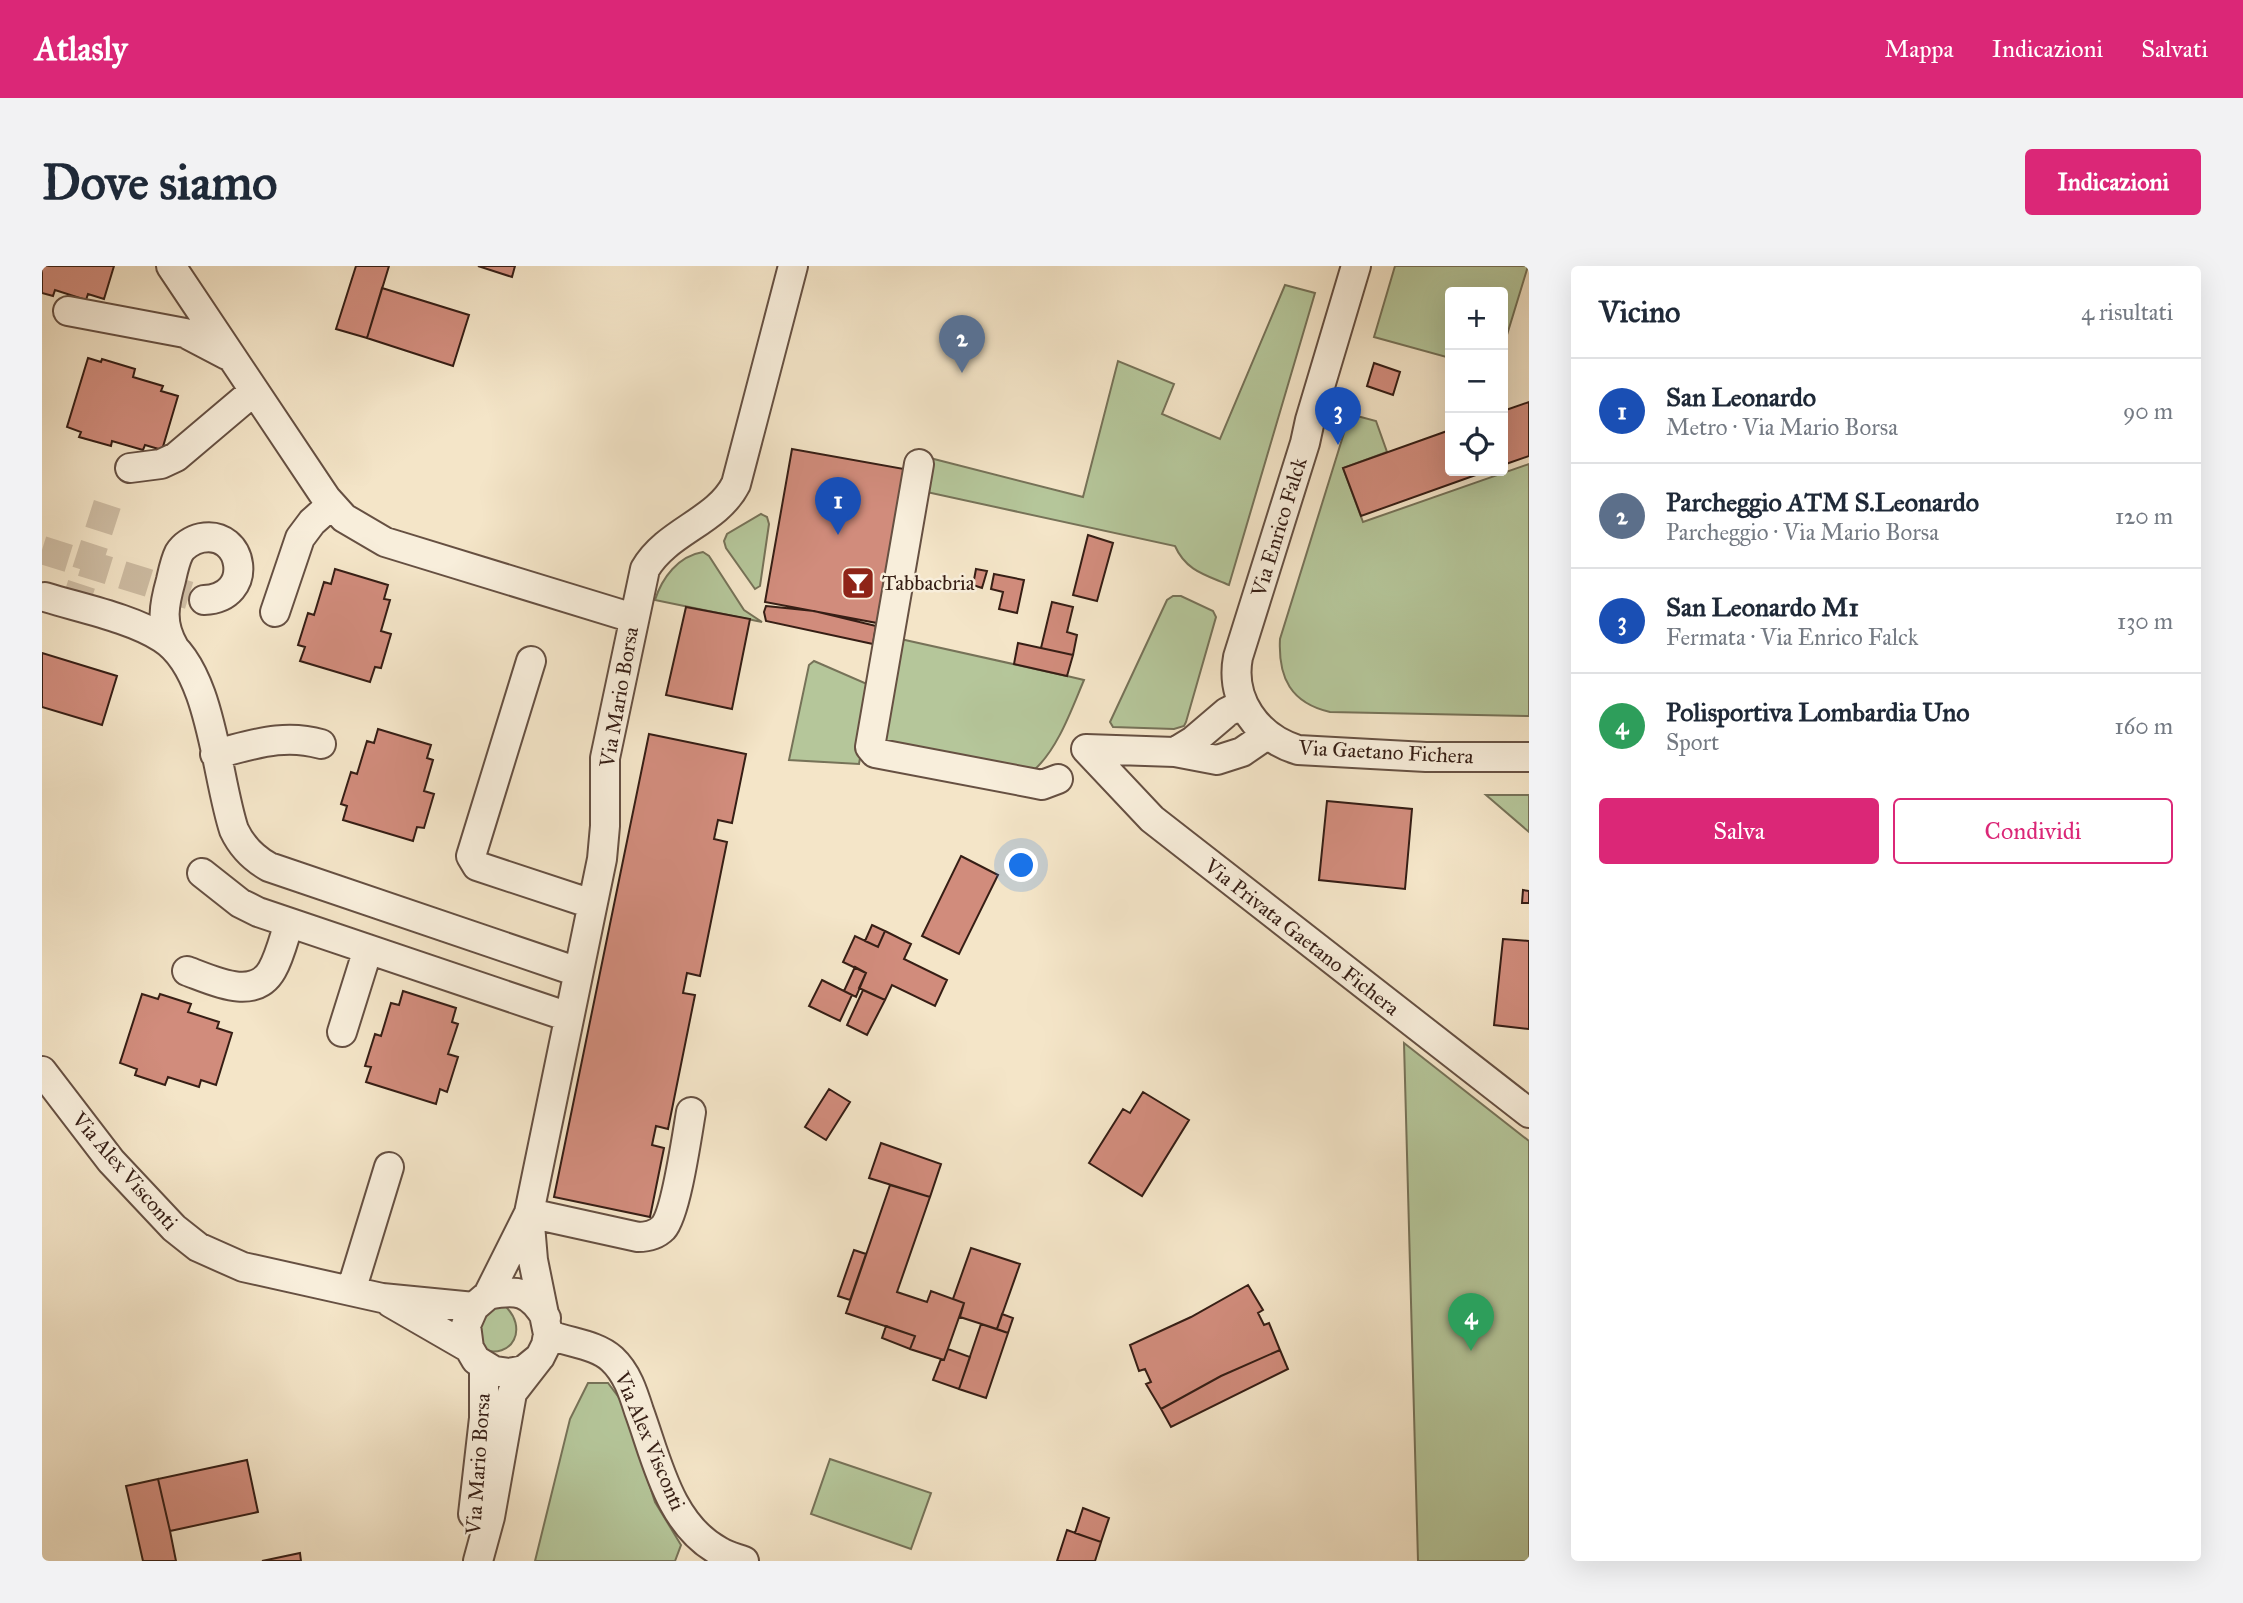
<!DOCTYPE html>
<html lang="it">
<head>
<meta charset="utf-8">
<style>
  body { margin:0; font-family:"IM FELL Great Primer",serif; background:#f2f2f3; color:#1f2937 }
  .controls { position:absolute; right:21px; top:21px; display:grid; overflow:hidden; border-radius:7px; box-shadow:0 7px 28px #0002 }
  .controls button { width:63px; height:63px; display:grid; place-items:center; padding:0; border:0; border-bottom:2px solid #e0e1e3; background:#fff; color:#1f2937; font:35px sans-serif }
  .you { position:absolute; left:980px; top:600px; width:24px; height:24px; margin:-18px; border:5px solid #fff; border-radius:50%; background:#1a73e8; box-shadow:0 0 0 10px #1a73e833 }
  .badge { display:grid; place-items:center; width:46px; height:46px; border-radius:50%; background:#db2777; color:#fff; font-size:23px; font-weight:700 }
  .pin { position:absolute; translate:-50% -58px; filter:drop-shadow(0 2px 4px #0008) }
  .pin::after { content:''; position:absolute; top:37px; width:24px; height:21px; background:inherit; clip-path:polygon(0 0,100% 0,50% 100%) }
  .list { margin:0; padding:0; list-style:none }
  h2 { display:flex; justify-content:space-between; align-items:center; height:91px; margin:0; padding:0 28px; font-size:30px }
  h2 small { font-size:23px; font-weight:400; color:#747a83 }
  .list li { display:grid; grid-template-columns:46px 1fr auto; gap:21px; align-items:center; box-sizing:border-box; height:105px; padding:0 28px; border-top:2px solid #e0e1e3 }
  .list b { display:block; font-size:26px; white-space:nowrap }
  .list p { margin:0; font-size:23px; white-space:nowrap; color:#747a83 }
  .list em { font-size:23px; font-style:normal; color:#747a83 }
  .actions { display:flex; gap:14px; padding:21px 28px }
  .actions a { flex:1; padding:16px 0; border:2px solid #db2777; border-radius:7px; text-align:center; font-size:24px; color:#db2777 }
  .actions .main { background:#db2777; color:#fff }
  .icon { flex:none; width:38px; height:38px; fill:none; stroke:currentColor; stroke-width:2; stroke-linecap:round; stroke-linejoin:round }
  .map { position:relative; flex:none; width:1487px; height:1295px; overflow:hidden; border-radius:7px }
  header { display:flex; align-items:center; gap:42px; box-sizing:border-box; height:98px; padding:0 35px; background:#db2777; color:#fff }
  header strong { font-size:33px }
  nav { display:flex; gap:38px; margin-inline-start:auto; font-size:24px }
  .intro { display:flex; align-items:center; justify-content:space-between; box-sizing:border-box; height:168px; padding:0 42px }
  h1 { margin:0; font-size:49px }
  .button { padding:18px 32px; border-radius:7px; background:#db2777; color:#fff; font-size:24px; font-weight:700 }
  main { display:flex; gap:42px; padding:0 42px }
  aside { flex:1; background:#fff; border-radius:7px; box-shadow:0 7px 28px #0002 }
  .map>svg:first-child { display:block }
  .green { fill:#b5c69a; stroke:#767258; stroke-width:2 }
  .building { fill:#d18c7c; stroke:#361e15; stroke-width:2 }
  .lines { fill:none; stroke-linecap:round; stroke-linejoin:round }
  .minor-tunnel { stroke:#cebda4; stroke-width:28; stroke-dasharray:28 14; stroke-linecap:butt }
  .minor-casing { stroke:#665042; stroke-width:32 }
  .minor { stroke:#f8eedb; stroke-width:28 }
  .labels { text-anchor:middle; stroke-width:5; stroke-linejoin:round; paint-order:stroke }
  .street-label { font-size:21px; fill:#361e15; stroke:#f8eedb }
  .poi-label { font-size:21px; fill:#361e15; stroke:#f8eedb; text-anchor:start }
</style>
</head>
<body>
<header>
<strong>Atlasly</strong>
<nav><a>Mappa</a><a>Indicazioni</a><a>Salvati</a></nav>
</header>
<div class="intro"><h1>Dove siamo</h1><a class="button">Indicazioni</a></div>
<main>
<div class="map">
<svg width="1487" height="1295" viewBox="0 0 1487 1295">
  <rect width="100%" height="100%" fill="#f4e5c8"/>
  <filter id="stains"><feTurbulence type="fractalNoise" baseFrequency=".00286" numOctaves="4"/><feColorMatrix values="0 0 0 0 .2 0 0 0 0 .09 0 0 0 0 .02 0 0 0 .5 -.17"/></filter>
  <radialGradient id="worn" r=".72"><stop offset=".6" stop-color="#630" stop-opacity="0"/><stop offset="1" stop-color="#630" stop-opacity=".3"/></radialGradient>
  <path class="green" d="M1353 0H1486L1461 82V26H1408V92L1332 71Z
    M1243 19 1273 27 1187 319C1164 309 1144 305 1133 280L880 225 888 192 1041 231 1076 95 1132 118 1120 148 1178 173Z
    M1315 150 1334 155 1345 186 1301 202 1321 256 1487 198V450L1288 446C1249 437 1236 412 1238 373L1306 154Z
    M719 248 725 251 727 258 718 320 713 323 684 282 682 275 685 268Z
    M661 286 667 290 702 344 720 356 613 334C620 312 636 290 661 286Z
    M1131 330H1139L1171 345 1174 351 1144 456 1142 460 1132 463 1071 461 1068 456 1125 334Z
    M854 372 1025 410 1042 414C1030 442 1016 483 992 504L843 482 837 473Z
    M772 395 825 418 829 427 817 498 747 494 767 399Z
    M1444 529H1487V566Z
    M1362 777 1487 875V1295H1376Z
    M462 1039C487 1061 471 1095 439 1083L436 1044Z
    M546 1117H566L581 1137 613 1236 639 1279 633 1295H493L528 1153Z
    M788 1193 889 1227 869 1283 769 1248Z"/>
  <path class="building" d="M0 0H72L62 33 46 28 44 34 13 24 11 30 0 27Z
    M314 0H347L325 72 294 63Z
    M436 0H473L470 11Z
    M340 22 427 49 411 100 325 72Z
    M46 92 59 96 60 93 93 103 91 111 121 120 119 125 136 130 120 184 103 179 101 184 70 175 69 180 37 171 39 166 25 161Z
    M1332 97 1358 106 1351 129 1325 120Z
    M1487 136V190L1461 199V145Z
    M1408 164V205H1445L1319 250 1301 202Z
    M750 183 862 203 835 357 723 336Z
    M1046 269 1071 277 1055 335 1031 329Z
    M293 303 346 319 342 333 348 334 339 365 349 368 339 402 333 401 328 416 258 395 263 381 256 379 266 347 272 349 282 316 289 318Z
    M934 303 945 305 940 322 931 319Z
    M952 308 982 314 975 347 957 343 961 326 949 323Z
    M1010 336 1031 341 1025 366 1035 369 1031 389 999 382Z
    M724 340 772 345 834 360 831 378 724 355 722 346Z
    M644 341 708 353 690 443 624 429Z
    M976 377 1031 389 1025 410 972 398Z
    M0 387 75 410 60 459 0 441Z
    M336 463 389 479 385 492 391 494 382 525 392 528 382 562 375 561 371 575 301 554 305 540 299 538 309 506 315 508 325 475 332 477Z
    M607 468 704 488 690 557 676 554 672 573 685 576 658 710 645 707 641 727 653 729 626 863 614 860 610 879 622 882 608 951 512 931Z
    M1285 535 1370 543 1363 623 1277 614Z
    M919 590 956 609 917 688 880 670Z
    M1481 624 1487 625V637H1480Z
    M830 659 843 665 836 681 823 675Z
    M843 665 869 678 862 693 905 714 893 740 850 719 843 734 817 722 824 707 801 696 813 670 836 681Z
    M1461 673 1487 675V763L1452 759Z
    M813 701 824 707 814 731 802 725Z
    M780 714 810 729 798 755 767 740Z
    M821 724 843 734 825 769 805 759Z
    M361 725 414 742 410 756 416 758 406 788 416 791 405 826 398 823 394 838 324 816 329 801 323 800 333 768 339 770 349 737 357 739Z
    M100 728 116 733 118 728 149 738 146 746 177 756 175 762 190 767 174 819 159 814 157 821 126 811 123 819 93 809 95 803 78 797Z
    M787 823 808 836 784 874 763 861Z
    M1101 826 1147 854 1100 930 1047 897 1081 843 1088 847Z
    M839 877 899 898 888 931 827 912Z
    M848 919 888 931 855 1026 885 1036 889 1025 922 1037 902 1094 868 1083 873 1070 804 1047Z
    M929 982 978 998 955 1063 918 1051 922 1037 911 1033Z
    M812 984 824 988 808 1034 796 1030Z
    M1206 1019 1221 1044 1216 1047 1222 1059 1227 1057 1238 1084 1179 1110 1119 1143 1104 1118 1109 1116 1103 1103 1097 1105 1088 1079 1149 1051Z
    M960 1048 971 1052 966 1067 955 1063Z
    M939 1058 966 1067 944 1132 917 1123Z
    M844 1060 873 1070 868 1083 840 1072Z
    M906 1083 928 1091 917 1123 891 1114 899 1093 902 1094Z
    M1238 1084 1246 1103 1129 1161 1119 1143 1179 1110Z
    M205 1194 216 1246 128 1265 116 1213Z
    M116 1213 128 1265 134 1295H101L84 1220Z
    M1041 1242 1067 1252 1059 1276 1033 1267Z
    M1025 1264 1059 1276 1053 1295H1015Z
    M258 1287 259 1295H220Z"/>
  <g class="lines">
    <path class="minor-tunnel" d="M0 284 162 334
      M31 345 67 233"/>
    <defs>
      <path id="minor" d="M129 0 284 232 302 252 343 276 591 352
        M1314 0 1268 154 1263 177 1196 391C1188 433 1214 471 1256 484L1384 491H1487
        M26 45 143 67 185 89
        M877 198 828 481 833 487 990 517 1000 519 1016 513
        M88 202 119 198 134 191 212 125
        M3 331C38 342 89 352 120 372 170 403 174 510 192 564 200 581 211 592 227 601L536 706
        M233 346 258 272 270 256 289 239
        M132 381C118 357 122 339 129 314 131 305 133 295 137 287 141 280 150 274 159 272 202 263 214 332 162 334
        M489 395 429 590 435 600 550 638
        M1044 483 1110 553 1487 847
        M1044 483 1133 486 1175 494 1200 486 1216 475 1224 467
        M1133 486 1151 475 1185 446 1201 438
        M173 488C211 479 241 467 279 478
        M160 607 198 637 216 646 527 751
        M145 705C170 714 212 736 230 704 238 690 242 672 247 657
        M300 766 326 683
        M0 805 69 895 132 962 156 981 201 1001 340 1032 432 1041
        M487 947 596 971C606 971 614 969 621 962 634 948 645 869 649 846
        M309 1025 347 901
        M446 1029C475 1023 488 1025 504 1052
        M349 1037 427 1082
        M506 1068C526 1077 554 1078 570 1093 585 1107 591 1126 597 1145 615 1194 627 1258 677 1285 684 1290 694 1292 702 1295
        M498 1091 482 1104 468 1107 452 1105 434 1094 427 1082 424 1059 432 1041 446 1029 487 947 560 593 563 560V492L603 303C625 265 675 256 694 218L751 0
        M431 1248 442 1152V1101
        M436 1295 448 1251 470 1127 498 1091 504 1079 506 1068 491 994 487 947"/>
    </defs>
    <use href="#minor" class="minor-casing"/>
    <use href="#minor" class="minor"/>
  </g>
  <defs>
    <symbol id="bar-square" viewBox="-11 -11 22 22"><rect x="-9" y="-9" width="18" height="18" rx="4" fill="#8f2418" stroke="#f8eedb"/><path d="M-6-5H6L.8 .8V4.5H3.5V6h-7V4.5H-.8V.8Z" fill="#fff"/></symbol>
  </defs>
  <g fill-rule="evenodd">
    <use href="#bar-square" x="797" y="298" width="38" height="38"/>
  </g>
  <g class="labels">
    <g class="street-label">
      <text transform="translate(1237 261) rotate(-73)" y="7">Via Enrico Falck</text>
      <text transform="translate(577 431) rotate(-80)" y="7">Via Mario Borsa</text>
      <text transform="translate(1344 486) rotate(3)" y="7">Via Gaetano Fichera</text>
      <text transform="translate(1260 671) rotate(38)" y="7">Via Privata Gaetano Fichera</text>
      <text transform="translate(83 905) rotate(49)" y="7">Via Alex Visconti</text>
      <text transform="translate(608 1175) rotate(67)" y="7">Via Alex Visconti</text>
      <text transform="translate(436 1198) rotate(-86)" y="7">Via Mario Borsa</text>
    </g>
    <g class="poi-label">
      <text x="840" y="324">Tabbacbria</text>
    </g>
  </g>
  <rect width="100%" height="100%" filter="url(#stains)"/>
  <rect width="100%" height="100%" fill="url(#worn)"/>
</svg>
<div class="controls">
<button>+</button>
<button>−</button>
<button><svg class="icon" aria-label="locate" viewBox="0 0 24 24"><circle cx="12" cy="12" r="6"/><path d="M12 2v4M12 18v4M2 12h4M18 12h4"/></svg></button>
</div>
<div class="you"></div>
<div class="pin badge" style="left:796px;top:269px;background:#1a4fb4">1</div>
<div class="pin badge" style="left:920px;top:107px;background:#5c6f8a">2</div>
<div class="pin badge" style="left:1296px;top:179px;background:#1a4fb4">3</div>
<div class="pin badge" style="left:1429px;top:1085px;background:#2e9e5b">4</div>
</div>
<aside>
<h2>Vicino<small>4 risultati</small></h2>
<ul class="list">
<li><span class="badge" style="background:#1a4fb4">1</span><div><b>San Leonardo</b><p>Metro · Via Mario Borsa</p></div><em>90 m</em></li>
<li><span class="badge" style="background:#5c6f8a">2</span><div><b>Parcheggio ATM S.Leonardo</b><p>Parcheggio · Via Mario Borsa</p></div><em>120 m</em></li>
<li><span class="badge" style="background:#1a4fb4">3</span><div><b>San Leonardo M1</b><p>Fermata · Via Enrico Falck</p></div><em>130 m</em></li>
<li><span class="badge" style="background:#2e9e5b">4</span><div><b>Polisportiva Lombardia Uno</b><p>Sport</p></div><em>160 m</em></li>
</ul>
<div class="actions"><a class="main">Salva</a><a>Condividi</a></div>
</aside>
</main>
</body>
</html>
